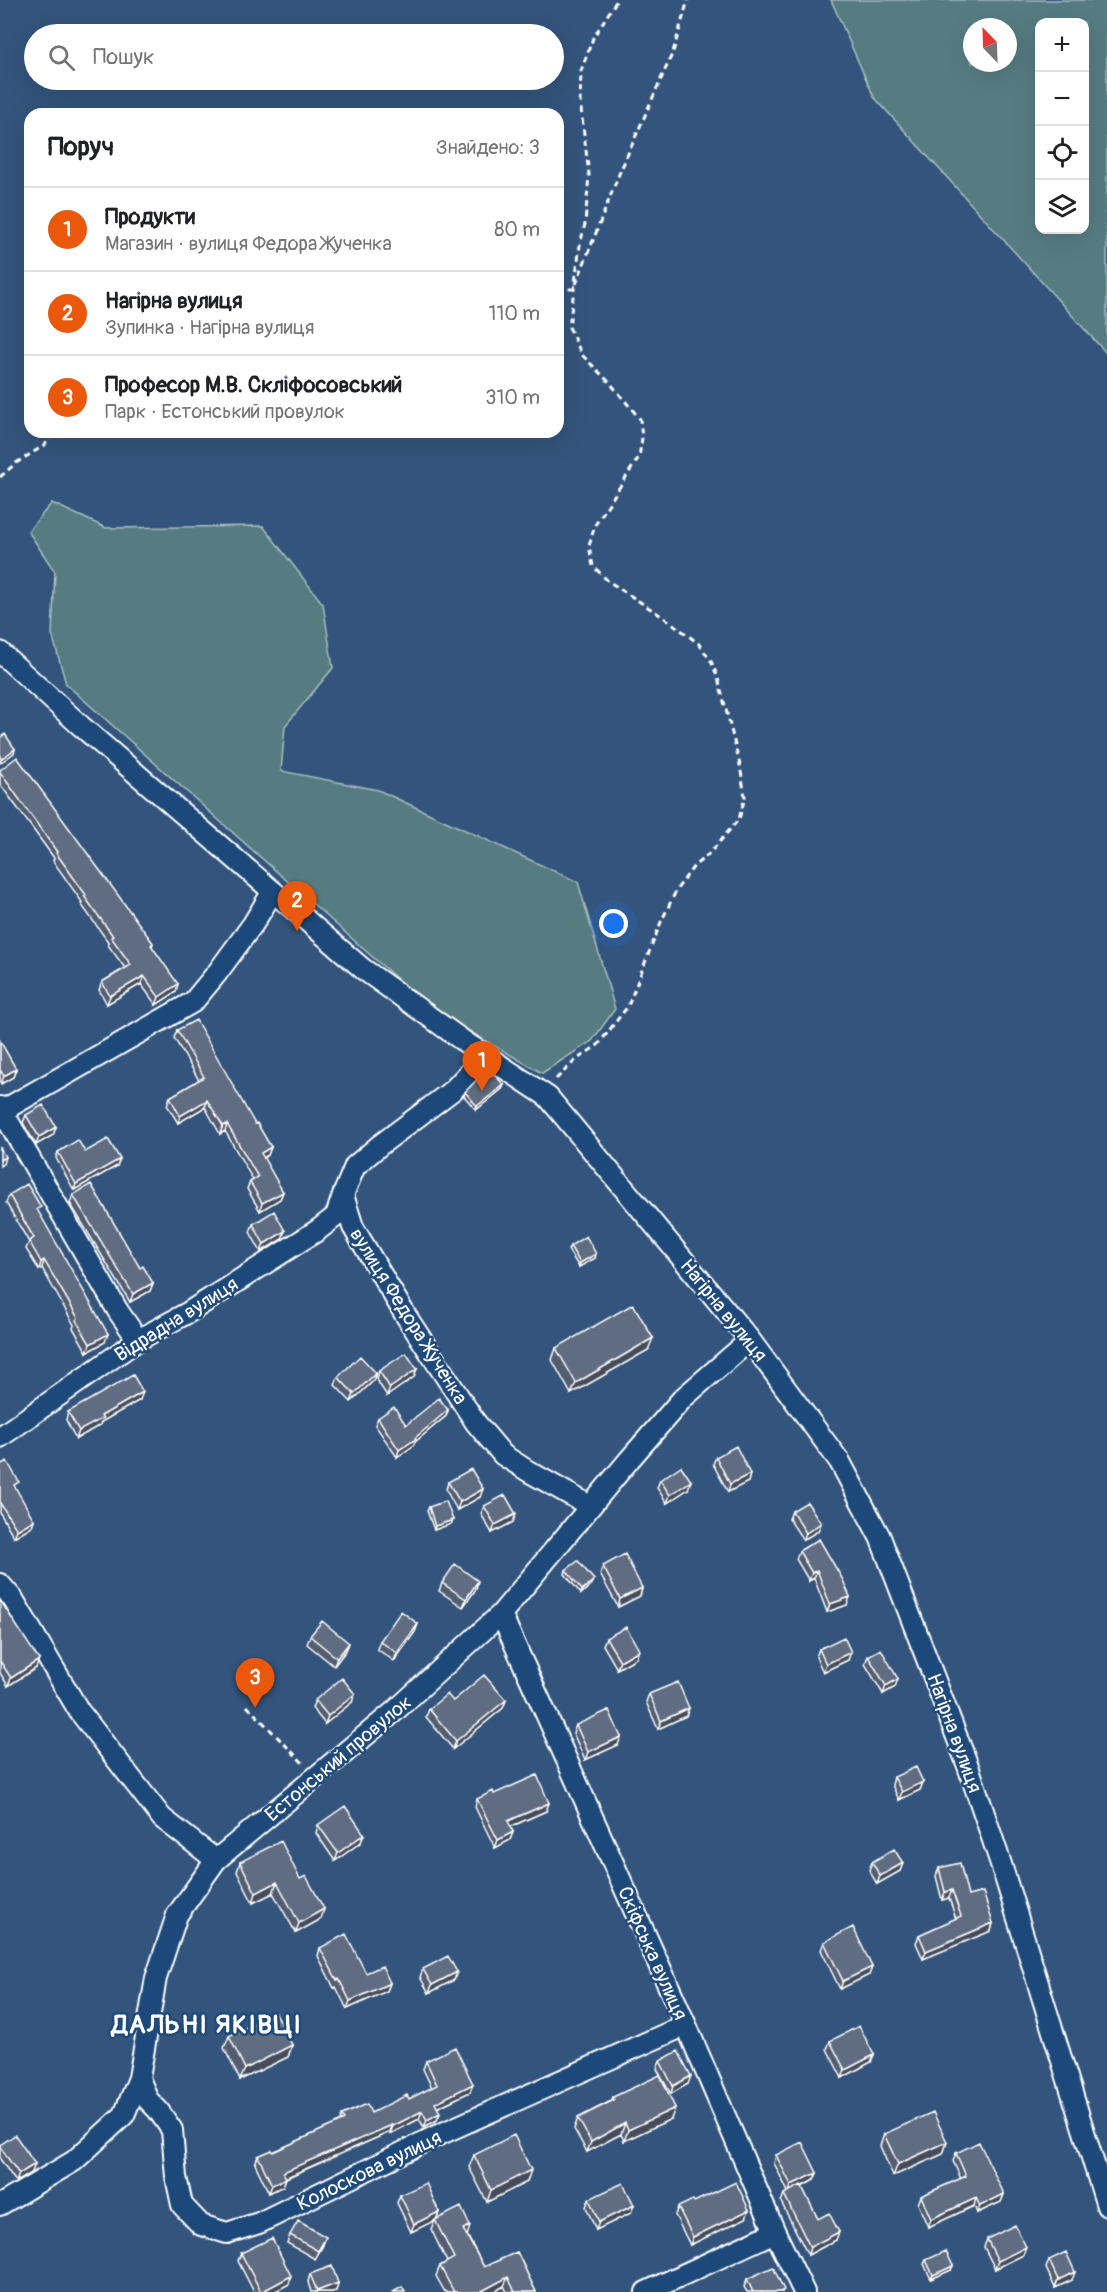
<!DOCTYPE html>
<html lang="uk">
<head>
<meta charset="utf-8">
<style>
  body { margin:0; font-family:Pangolin,sans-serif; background:#f6f6f6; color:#202124 }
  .controls { position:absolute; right:18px; top:18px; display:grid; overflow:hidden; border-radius:12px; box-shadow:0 6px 24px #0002 }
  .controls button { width:54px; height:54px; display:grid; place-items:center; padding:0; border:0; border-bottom:2px solid #e0e0e0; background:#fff; color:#202124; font:30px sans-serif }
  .compass { position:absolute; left:963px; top:18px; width:54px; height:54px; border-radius:50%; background:#fff; box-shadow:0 6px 24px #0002; rotate:337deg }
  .you { position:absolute; left:614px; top:924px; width:21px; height:21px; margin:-15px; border:4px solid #fff; border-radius:50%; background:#1a73e8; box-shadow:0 0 0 9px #1a73e833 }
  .badge { display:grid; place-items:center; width:39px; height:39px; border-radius:50%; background:#ea580c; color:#fff; font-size:20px; font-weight:700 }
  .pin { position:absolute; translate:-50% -50px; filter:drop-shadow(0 2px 3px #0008) }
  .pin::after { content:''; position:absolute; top:32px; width:21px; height:18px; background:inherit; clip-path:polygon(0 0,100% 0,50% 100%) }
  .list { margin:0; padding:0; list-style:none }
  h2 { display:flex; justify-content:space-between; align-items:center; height:78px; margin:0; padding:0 24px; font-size:26px }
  h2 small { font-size:20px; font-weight:400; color:#757577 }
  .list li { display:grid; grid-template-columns:39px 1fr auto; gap:18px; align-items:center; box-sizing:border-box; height:84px; padding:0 24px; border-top:2px solid #e0e0e0 }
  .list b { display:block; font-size:22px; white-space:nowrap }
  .list p { margin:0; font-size:20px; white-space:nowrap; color:#757577 }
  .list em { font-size:20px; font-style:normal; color:#757577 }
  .icon { flex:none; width:33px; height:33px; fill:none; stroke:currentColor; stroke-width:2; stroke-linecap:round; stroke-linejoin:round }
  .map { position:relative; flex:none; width:1107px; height:2292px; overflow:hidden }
  .search { position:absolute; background:#fff; box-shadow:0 6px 24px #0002; left:24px; top:24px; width:540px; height:66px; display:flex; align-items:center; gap:15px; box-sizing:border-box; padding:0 21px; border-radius:33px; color:#757577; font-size:22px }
  .panel { position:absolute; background:#fff; box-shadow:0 6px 24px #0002; left:24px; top:108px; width:540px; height:330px; border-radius:18px }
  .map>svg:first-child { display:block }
  .green { fill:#567c82; stroke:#aabec0; stroke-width:1.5; fill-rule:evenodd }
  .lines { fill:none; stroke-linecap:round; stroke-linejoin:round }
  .minor-casing { stroke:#fff; stroke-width:24 }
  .path { stroke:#fff; stroke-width:3; stroke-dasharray:6 4.5; stroke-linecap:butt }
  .minor { stroke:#1f4a7a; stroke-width:20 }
  .wall { fill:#535d6f; stroke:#fff; stroke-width:1.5 }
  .shaded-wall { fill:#444c5a; stroke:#fff; stroke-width:1.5 }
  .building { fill:#616c81; stroke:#fff; stroke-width:1.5 }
  .labels { text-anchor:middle; stroke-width:5; stroke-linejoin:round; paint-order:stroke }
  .street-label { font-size:20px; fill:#fff; stroke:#1f4a7a }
  .district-label { font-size:26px; font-weight:bold; letter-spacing:1.5px; fill:#fff; stroke:#1f4a7a }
</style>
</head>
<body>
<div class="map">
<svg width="1107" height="2292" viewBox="0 0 1107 2292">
  <rect width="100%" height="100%" fill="#33547c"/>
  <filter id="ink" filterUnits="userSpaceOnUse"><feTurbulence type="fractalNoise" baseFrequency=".0167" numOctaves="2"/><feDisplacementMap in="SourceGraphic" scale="12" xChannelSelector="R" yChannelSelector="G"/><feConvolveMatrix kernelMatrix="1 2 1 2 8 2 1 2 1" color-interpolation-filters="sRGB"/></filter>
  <g filter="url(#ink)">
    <path class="green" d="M831 0H1107V354L874 97ZM1040 22H1084V230H1040ZM972 27H1008V63H972Z
      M52 503 106 528 263 526 323 604 333 668 285 726 281 771 378 790 578 882 615 1009 592 1041 542 1073 431 1009 66 684 52 634 55 572 28 531Z"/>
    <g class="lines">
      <defs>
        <path id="minor" d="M0 652 81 726 363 969 462 1040 548 1097 750 1340 840 1462 880 1537 968 1766 1001 1864 1107 2206
          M485 1056 453 1090 380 1145 355 1166 343 1195 353 1227 406 1316 476 1423 503 1455 528 1471 590 1506
          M0 1107 118 1311 138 1340
          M0 1112 193 1002 217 973 253 924 273 891
          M0 1437 138 1340 189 1312 318 1230 336 1216 343 1195
          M0 1584 13 1599 79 1711 162 1818 216 1860
          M501 1614 686 2025 775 2232 804 2292
          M139 2078 148 2100 158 2110 172 2130 176 2177 182 2205 201 2225 227 2233 259 2223 434 2137 686 2025
          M0 2205 74 2161 124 2115 139 2078 156 1978 177 1915 216 1860 396 1710 501 1614 629 1460 683 1398 750 1340
          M646 2292 775 2232"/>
      </defs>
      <use href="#minor" class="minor-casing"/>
      <path class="path" d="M576 284 619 174 673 52 688 0
        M558 289H575
        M0 477 16 463 45 445 53 432
        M556 1079 576 1060 598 1045 628 1006 661 922 677 889 694 866 709 854 739 819 745 797 740 765 718 678 711 661 699 644 672 623 608 581 593 566 589 546 595 525 639 457 642 438 640 419 611 384 582 355 569 327 580 245 585 224 589 175 580 101 581 71 593 38 617 0
        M247 1706 304 1764"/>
      <use href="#minor" class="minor"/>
    </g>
    <path class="wall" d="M0 770 153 943 152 947 176 992 156 1005 141 984 107 1004 99 990 102 982 125 968 108 945 109 943 81 904 82 902 53 861 54 858 0 784Z
      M177 1030 255 1124 271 1147 268 1155 263 1158 283 1192 280 1199 260 1211 247 1189 250 1182 253 1180 225 1131 220 1134 205 1107 178 1123 167 1105 170 1097 199 1080 174 1038Z
      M0 1041 16 1069 13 1077 1 1084 0 1082Z
      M504 1085 502 1089 476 1110 464 1096 465 1092Z
      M26 1115 56 1127 53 1135 36 1145 23 1123Z
      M58 1152H85L117 1166 74 1190 56 1158Z
      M9 1195 38 1213 105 1342 87 1352 73 1328 74 1325 42 1268 39 1270 26 1249 29 1242 6 1203Z
      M73 1195 153 1283 150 1291 130 1302 70 1203Z
      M253 1224 282 1239 261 1252 250 1232Z
      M570 1246 595 1258 579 1267 568 1250Z
      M556 1348 648 1350 571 1394 552 1360Z
      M379 1371 414 1377 387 1396 376 1379Z
      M376 1373 373 1381 351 1402 335 1385 338 1377Z
      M140 1400 101 1422 100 1425 76 1439 66 1420 68 1412Z
      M448 1410 446 1416 415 1442 413 1446 397 1457 375 1425 378 1418 406 1425Z
      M716 1457 750 1474 748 1482 728 1492 713 1464Z
      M0 1465 16 1489 32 1526 14 1537 0 1513Z
      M660 1480 688 1489 667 1503 657 1488Z
      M448 1482 480 1497 457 1510 446 1490Z
      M484 1506 513 1522 492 1533 481 1514Z
      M429 1507 453 1520 451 1524 434 1530 427 1511Z
      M792 1511 821 1523 818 1531 803 1540 789 1519Z
      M819 1539 847 1605 827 1612 814 1578 809 1581 796 1559 799 1551Z
      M603 1566 642 1588 640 1596 618 1607 600 1574Z
      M566 1570 594 1580 592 1584 581 1594 565 1574Z
      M442 1583 476 1589 463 1607 439 1591Z
      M0 1600 36 1668 8 1686 0 1673Z
      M418 1624 415 1632 394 1661 377 1649 380 1641Z
      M310 1636 349 1643 346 1650 334 1666 307 1644Z
      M606 1638 636 1658 617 1669 603 1645Z
      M819 1649 848 1660 823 1672 816 1657Z
      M868 1656 895 1687 883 1694 865 1664Z
      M649 1694 689 1708 686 1716 658 1729 646 1702Z
      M315 1700 352 1702 325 1724 312 1708Z
      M506 1700 503 1708 453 1749 426 1717 429 1709 453 1701Z
      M576 1725 618 1745 585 1760 573 1733Z
      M894 1777 923 1782 920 1790 899 1800 892 1785Z
      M494 1794 546 1811 510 1827 513 1832 510 1840 495 1848 475 1807 477 1799Z
      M318 1825 364 1834 361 1842 335 1861 316 1833Z
      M240 1862 300 1879 321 1919 296 1933 273 1893 253 1903 237 1872Z
      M872 1862 903 1863 900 1871 877 1884 869 1870Z
      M939 1868 968 1896 993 1923 991 1931 923 1959 916 1943 919 1935 956 1919 949 1898 942 1900 936 1876Z
      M824 1942 872 1967 869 1975 840 1989 821 1950Z
      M320 1948 366 1973 390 1983 387 1991 347 2009 336 1987 334 1988 318 1956Z
      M423 1969 454 1980 429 1993 420 1977Z
      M229 2036 292 2045 288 2057 240 2080 224 2048Z
      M830 2041 871 2062 842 2078 827 2049Z
      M426 2061 470 2092 437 2108 440 2113 437 2120 424 2127 419 2119 390 2134V2132L286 2178 283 2186 269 2193 255 2164 258 2156 273 2152 340 2122 342 2115 371 2113 409 2099 432 2088 423 2069Z
      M660 2061 688 2084 671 2094 657 2069Z
      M613 2097 671 2119 624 2141 621 2134 587 2152 574 2129 578 2118 611 2101Z
      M884 2134 947 2142 943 2154 893 2176 880 2146Z
      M0 2145 32 2172 16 2182 0 2159Z
      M956 2153 1004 2194 1001 2202 977 2213 974 2206 928 2227 918 2204 921 2196 961 2179 953 2161Z
      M474 2155 527 2182 487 2202 469 2167Z
      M776 2155 817 2173 814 2180 802 2187 818 2219 836 2240 808 2255 781 2202 784 2194 788 2192 774 2163Z
      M400 2195 439 2212 437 2219 467 2235 484 2267 517 2252 536 2292H507L504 2286 494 2292H445L436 2276 440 2266 447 2262 431 2229 435 2220 411 2232 397 2203Z
      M589 2199 631 2213 596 2230 586 2207Z
      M694 2202 746 2218 690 2245 675 2215 678 2207Z
      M290 2235 323 2245 315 2259 287 2243Z
      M987 2239 1026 2247 1023 2255 995 2269 984 2247Z
      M241 2253 289 2284 274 2292H254L238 2261Z
      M926 2260 951 2270 931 2279 924 2264Z
      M1049 2260 1072 2280 1055 2288 1046 2268Z
      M310 2274 338 2283 336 2291 332 2292H311L308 2282Z
      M747 2279 783 2292H747L744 2287Z"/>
    <path class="shaded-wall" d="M15 749 14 753 0 763 1 759Z
      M144 976 141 984 107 1004 110 996Z
      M178 984 176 992 156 1005 159 997Z
      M16 1069 13 1077 1 1084 4 1076Z
      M504 1085 502 1089 476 1110 477 1106Z
      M207 1100 205 1107 178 1123 180 1116Z
      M227 1124 225 1131 220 1134 223 1126Z
      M56 1127 53 1135 36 1145 39 1137Z
      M271 1147 268 1155 258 1161 261 1153Z
      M5 1157 3 1164 0 1166V1160Z
      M120 1159 117 1166 74 1190 76 1184Z
      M283 1192 280 1199 260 1211 262 1203Z
      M285 1231 282 1239 261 1252 264 1244Z
      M596 1254 595 1258 579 1267 580 1263Z
      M44 1260 42 1268 39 1270 41 1262Z
      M153 1283 150 1291 130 1302 133 1294Z
      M108 1334 105 1342 87 1352 90 1344Z
      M653 1338 648 1350 571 1394 576 1383Z
      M417 1369 414 1377 387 1396 390 1388Z
      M376 1373 373 1381 351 1402 354 1394Z
      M143 1392 140 1400 101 1422 100 1425 76 1439 79 1431 101 1416Z
      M448 1410 446 1416 415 1442 413 1446 397 1457 399 1450Z
      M750 1474 748 1482 728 1492 730 1484Z
      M691 1481 688 1489 667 1503 670 1495Z
      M483 1489 480 1497 457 1510 460 1502Z
      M516 1514 513 1522 492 1533 495 1525Z
      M34 1520 32 1526 14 1537 17 1530Z
      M453 1520 451 1524 434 1530 435 1526Z
      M821 1523 818 1531 803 1540 806 1533Z
      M817 1570 814 1578 809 1581 812 1573Z
      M594 1580 592 1584 581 1594 582 1590Z
      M478 1581 476 1589 463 1607 466 1599Z
      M642 1588 640 1596 618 1607 620 1599Z
      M850 1597 847 1605 827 1612 830 1604Z
      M418 1624 415 1632 394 1661 397 1653Z
      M349 1643 346 1650 334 1666 337 1658Z
      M639 1650 636 1658 617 1669 620 1661Z
      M851 1652 848 1660 823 1672 826 1664Z
      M39 1660 36 1668 8 1686 11 1678Z
      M898 1679 895 1687 883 1694 886 1686Z
      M355 1694 352 1702 325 1724 328 1716Z
      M506 1700 503 1708 453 1749 456 1741Z
      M689 1708 686 1716 658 1729 661 1721Z
      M621 1737 618 1745 585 1760 588 1752Z
      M923 1782 920 1790 899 1800 902 1792Z
      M549 1803 546 1811 505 1829 508 1821Z
      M513 1832 510 1840 495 1848 498 1840Z
      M364 1834 361 1842 335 1861 338 1853Z
      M903 1863 900 1871 877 1884 880 1876Z
      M277 1882 273 1893 253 1903 256 1893Z
      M952 1890 949 1898 942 1900 945 1892Z
      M324 1909 321 1919 296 1933 299 1923Z
      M993 1923 991 1931 923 1959 926 1951Z
      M872 1967 869 1975 840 1989 843 1981Z
      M457 1972 454 1980 429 1993 432 1985Z
      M390 1983 387 1991 347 2009 350 2001Z
      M292 2045 288 2057 240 2080 245 2069Z
      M874 2055 871 2062 842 2078 845 2070Z
      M691 2076 688 2084 671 2094 673 2086Z
      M473 2084 470 2092 432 2110 435 2103Z
      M675 2108 671 2119 624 2141 628 2130Z
      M422 2111 419 2119 390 2134 393 2126Z
      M440 2113 437 2120 424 2127 427 2120Z
      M625 2123 621 2134 587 2152 591 2142Z
      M392 2125 390 2132 280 2180 283 2172Z
      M947 2142 943 2154 893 2176 898 2164Z
      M35 2164 32 2172 16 2182 19 2174Z
      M531 2170 527 2182 487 2202 491 2190Z
      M817 2173 814 2180 789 2193 791 2185Z
      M286 2178 283 2186 269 2193 272 2185Z
      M1004 2194 1001 2202 977 2213 980 2206Z
      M976 2198 974 2206 928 2227 931 2219Z
      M634 2205 631 2213 596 2230 599 2222Z
      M749 2210 746 2218 690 2245 693 2237Z
      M439 2212 436 2220 411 2232 414 2224Z
      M470 2226 467 2236 463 2229Z
      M839 2232 836 2240 808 2255 810 2247Z
      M326 2237 323 2245 315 2259 318 2251Z
      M1026 2247 1023 2255 995 2269 998 2261Z
      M953 2266 951 2270 931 2279 933 2275Z
      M1075 2272 1072 2280 1055 2288 1058 2280Z
      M291 2276 289 2284 274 2292H261Z
      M508 2277 504 2286 494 2292H480Z
      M338 2283 336 2291 332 2292H316L317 2291Z"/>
    <path class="building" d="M5 734 15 749 1 759 0 757V738Z
      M17 757 153 943 151 945 178 984 159 997 144 976 110 996 102 982 131 965 111 937 113 936 84 896 86 895 56 853 57 852 0 772V770Z
      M196 1020 255 1124 257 1123 271 1147 261 1153 283 1192 262 1203 250 1182 258 1177 227 1124 223 1126 207 1100 180 1116 170 1097 204 1077 177 1030Z
      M0 1041 16 1069 4 1076 0 1070Z
      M488 1068 504 1085 477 1106 465 1092Z
      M43 1105 56 1127 39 1137 26 1115Z
      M108 1139 120 1159 76 1184 58 1152 78 1140 85 1152Z
      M0 1147 5 1157 0 1160Z
      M27 1184 41 1207 37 1209 108 1334 90 1344 76 1320 78 1318 44 1260 41 1262 29 1241 34 1238 9 1195Z
      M91 1184 140 1268 143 1266 153 1283 133 1294 73 1195Z
      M274 1211 285 1231 264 1244 253 1224Z
      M586 1236 596 1254 580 1263 570 1246Z
      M633 1304 653 1338 576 1383 556 1348Z
      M406 1353 417 1369 390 1388 379 1371Z
      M360 1356 376 1373 354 1394 338 1377Z
      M133 1375 143 1392 101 1416 103 1418 79 1431 68 1412Z
      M439 1398 448 1410 415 1438 416 1439 399 1450 378 1418 394 1407 406 1425Z
      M736 1446 750 1474 730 1484 716 1457Z
      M7 1461 19 1482 14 1485 34 1520 17 1530 0 1503V1465Z
      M681 1466 691 1481 670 1495 660 1480Z
      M471 1469 483 1489 460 1502 448 1482Z
      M505 1495 516 1514 495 1525 484 1506Z
      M446 1501 453 1520 435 1526 429 1507Z
      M807 1502 821 1523 806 1533 792 1511Z
      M819 1539 843 1580 850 1597 830 1604 817 1570 812 1573 799 1551Z
      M625 1554 642 1588 620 1599 603 1566Z
      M578 1561 594 1580 582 1590 566 1570Z
      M455 1564 478 1581 466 1599 442 1583Z
      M0 1600 39 1660 11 1678 0 1661Z
      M401 1611 418 1624 397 1653 380 1641Z
      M322 1621 349 1643 337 1658 310 1636Z
      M626 1627 639 1650 620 1661 606 1638Z
      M844 1637 851 1652 826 1664 819 1649Z
      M881 1649 898 1679 886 1686 868 1656Z
      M484 1675 506 1700 456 1741 429 1709 447 1694 453 1701Z
      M342 1678 355 1694 328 1716 315 1700Z
      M678 1682 689 1708 661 1721 649 1694Z
      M609 1710 621 1737 588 1752 576 1725Z
      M916 1767 923 1782 902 1792 894 1777Z
      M537 1775 549 1803 508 1821 513 1832 498 1840 477 1799 493 1791 494 1794Z
      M345 1806 364 1834 338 1853 318 1825Z
      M281 1841 300 1879 306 1876 324 1909 299 1923 277 1882 256 1893 240 1862Z
      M894 1849 903 1863 880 1876 872 1862Z
      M960 1863 968 1896 983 1892 993 1923 926 1951 919 1935 961 1916 952 1890 945 1892 939 1868Z
      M853 1927 872 1967 843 1981 824 1942Z
      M346 1934 366 1973 382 1966 390 1983 350 2001 339 1979 337 1980 320 1948Z
      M448 1956 457 1972 432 1985 423 1969Z
      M276 2013 292 2045 245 2069 229 2036Z
      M859 2026 874 2055 845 2070 830 2041Z
      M455 2047 473 2084 435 2103 440 2113 427 2120 422 2111 393 2126 392 2125 283 2172 286 2178 272 2185 258 2156 272 2150 273 2152 344 2120 342 2115 367 2104 371 2113 407 2095 409 2099 437 2085 426 2061Z
      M678 2051 691 2076 673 2086 660 2061Z
      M660 2075 675 2108 628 2130 625 2123 591 2142 578 2118 614 2100 613 2097Z
      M933 2112 947 2142 898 2164 884 2134Z
      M15 2135 35 2164 19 2174 0 2147V2145Z
      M514 2135 531 2170 491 2190 474 2155Z
      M802 2142 817 2173 791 2185 776 2155Z
      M979 2142 1004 2194 980 2206 976 2198 931 2219 921 2196 966 2176 956 2153Z
      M736 2182 749 2210 693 2237 678 2207 693 2200 694 2202Z
      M426 2183 439 2212 414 2224 400 2195Z
      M623 2183 634 2205 599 2222 589 2199Z
      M801 2185 818 2219 829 2213 839 2232 810 2247 784 2194Z
      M461 2207 470 2226 463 2229 484 2267 517 2252 536 2292H515L508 2277 480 2292H454L440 2266 454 2258 435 2220Z
      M298 2221 326 2237 318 2251 290 2235Z
      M1015 2225 1026 2247 998 2261 987 2239Z
      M272 2238 291 2276 261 2292 241 2253Z
      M946 2251 953 2266 933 2275 926 2260Z
      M1066 2252 1075 2272 1058 2280 1049 2260Z
      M332 2266 338 2283 317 2291 310 2274Z
      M773 2267 784 2290 780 2292H753L747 2279Z
      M402 2287 405 2292H393Z"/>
  </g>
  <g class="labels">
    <g class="street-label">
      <text transform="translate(724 1310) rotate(51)" y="7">Нагірна вулиця</text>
      <text transform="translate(409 1316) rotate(58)" y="7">вулиця Федора Жученка</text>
      <text transform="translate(176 1319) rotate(-32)" y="7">Відрадна вулиця</text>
      <text transform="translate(955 1733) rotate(70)" y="7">Нагірна вулиця</text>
      <text transform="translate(338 1758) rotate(-40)" y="7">Естонський провулок</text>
      <text transform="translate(653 1953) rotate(66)" y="7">Скіфська вулиця</text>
      <text transform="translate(369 2170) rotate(-26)" y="7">Колоскова вулиця</text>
    </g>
    <g class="district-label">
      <text x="207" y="2033">ДАЛЬНІ ЯКІВЦІ</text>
    </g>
  </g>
</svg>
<div class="controls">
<button>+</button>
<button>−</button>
<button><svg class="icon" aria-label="locate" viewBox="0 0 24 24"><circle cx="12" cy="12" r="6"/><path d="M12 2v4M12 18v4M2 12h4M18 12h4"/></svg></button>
<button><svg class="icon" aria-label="layers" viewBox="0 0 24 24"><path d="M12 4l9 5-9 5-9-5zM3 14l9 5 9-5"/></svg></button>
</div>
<svg class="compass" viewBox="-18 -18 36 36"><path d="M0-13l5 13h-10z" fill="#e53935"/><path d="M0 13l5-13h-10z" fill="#757577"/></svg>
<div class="you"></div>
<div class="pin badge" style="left:482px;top:1091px">1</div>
<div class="pin badge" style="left:297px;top:931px">2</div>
<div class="pin badge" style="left:255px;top:1708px">3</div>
<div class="search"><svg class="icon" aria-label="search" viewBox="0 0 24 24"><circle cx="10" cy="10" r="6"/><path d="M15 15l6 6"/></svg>Пошук</div>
<section class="panel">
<h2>Поруч<small>Знайдено: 3</small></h2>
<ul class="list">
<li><span class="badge">1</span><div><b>Продукти</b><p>Магазин · вулиця Федора Жученка</p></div><em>80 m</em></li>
<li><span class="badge">2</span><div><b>Нагірна вулиця</b><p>Зупинка · Нагірна вулиця</p></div><em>110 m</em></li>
<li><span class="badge">3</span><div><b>Професор М.В. Скліфосовський</b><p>Парк · Естонський провулок</p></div><em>310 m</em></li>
</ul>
</section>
</div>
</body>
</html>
